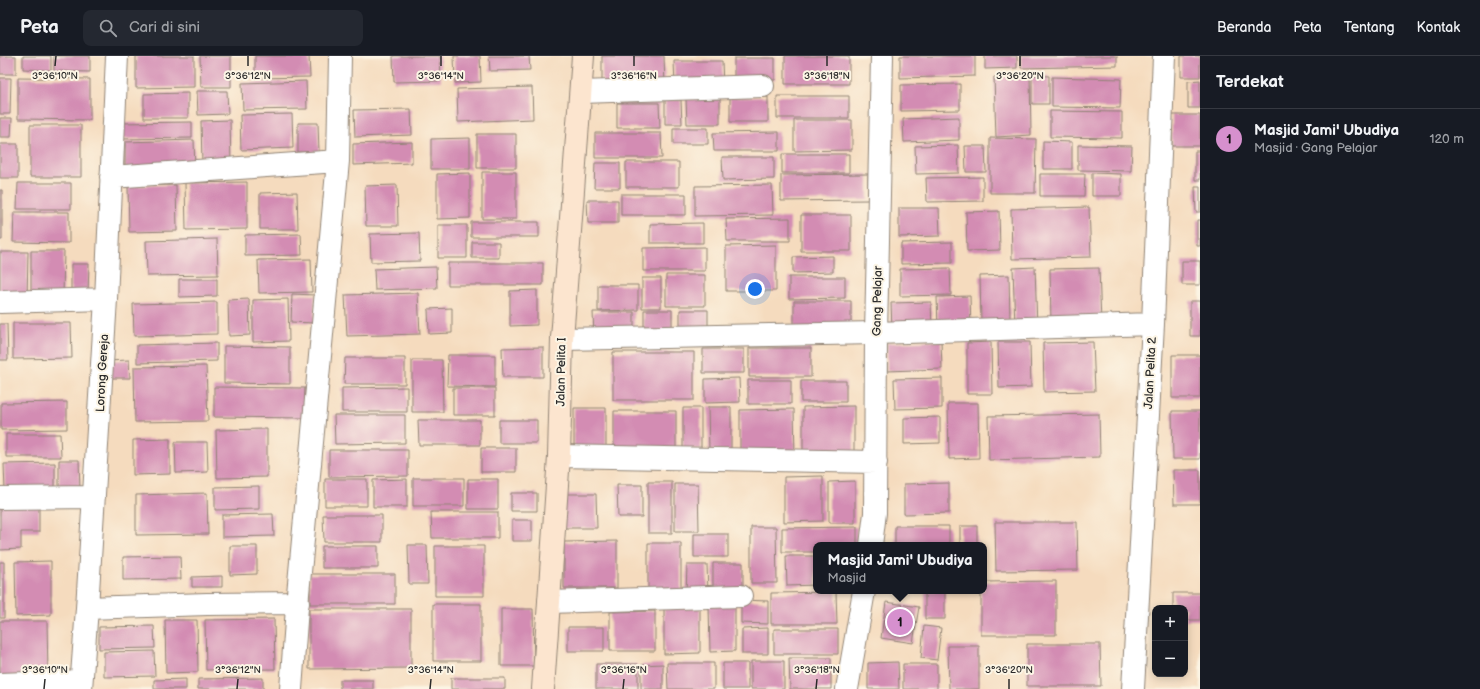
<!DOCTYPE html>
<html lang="id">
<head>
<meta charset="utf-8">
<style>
  body { margin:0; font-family:"Balsamiq Sans",sans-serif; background:#242831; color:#f1f3f6 }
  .controls { position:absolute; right:12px; bottom:12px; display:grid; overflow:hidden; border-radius:8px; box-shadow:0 2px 10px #0003 }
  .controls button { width:36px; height:36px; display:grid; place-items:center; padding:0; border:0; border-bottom:1px solid #363941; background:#171b24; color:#f1f3f6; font:20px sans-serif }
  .you { position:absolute; left:755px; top:233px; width:14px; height:14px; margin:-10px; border:3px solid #fff; border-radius:50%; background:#1a73e8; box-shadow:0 0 0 6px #1a73e833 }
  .badge { display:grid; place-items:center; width:26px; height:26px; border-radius:50%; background:#d690ce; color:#111; font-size:13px; font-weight:700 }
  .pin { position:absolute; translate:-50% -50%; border:2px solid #fff; box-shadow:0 1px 4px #0006 }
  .popup { position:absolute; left:813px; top:486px; width:174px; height:52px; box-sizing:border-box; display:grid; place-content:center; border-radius:8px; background:#171b24; filter:drop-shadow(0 1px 3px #0005); font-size:13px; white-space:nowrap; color:#9ea1a6 }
  .popup b { font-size:15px; color:#f1f3f6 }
  .popup::after { content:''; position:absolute; left:50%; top:100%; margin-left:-8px; border:8px solid transparent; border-top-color:#171b24 }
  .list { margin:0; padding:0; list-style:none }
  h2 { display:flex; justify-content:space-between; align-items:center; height:52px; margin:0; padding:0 16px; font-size:17px }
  h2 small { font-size:13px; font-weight:400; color:#9ea1a6 }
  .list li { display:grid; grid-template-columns:26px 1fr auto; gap:12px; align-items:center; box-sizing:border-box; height:60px; padding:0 16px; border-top:1px solid #363941 }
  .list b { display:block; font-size:15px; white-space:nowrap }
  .list p { margin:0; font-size:13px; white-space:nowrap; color:#9ea1a6 }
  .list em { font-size:13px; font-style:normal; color:#9ea1a6 }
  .icon { flex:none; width:22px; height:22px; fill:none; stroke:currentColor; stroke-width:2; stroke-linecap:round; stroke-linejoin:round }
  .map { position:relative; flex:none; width:1200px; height:633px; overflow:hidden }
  header { display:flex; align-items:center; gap:24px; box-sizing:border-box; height:56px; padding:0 20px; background:#171b24; border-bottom:1px solid #363941 }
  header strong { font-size:19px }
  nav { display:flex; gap:22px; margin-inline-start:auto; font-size:14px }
  .search { width:280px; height:36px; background:#242831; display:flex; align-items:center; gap:10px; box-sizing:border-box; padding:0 14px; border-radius:8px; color:#9ea1a6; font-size:15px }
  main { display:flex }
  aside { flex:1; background:#171b24 }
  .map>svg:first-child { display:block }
  .building { fill:#d38cb3 }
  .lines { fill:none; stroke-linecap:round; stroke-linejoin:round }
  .street-casing { stroke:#908374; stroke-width:24 }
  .secondary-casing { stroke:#908374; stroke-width:24 }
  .street { stroke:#fff; stroke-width:22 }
  .secondary { stroke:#fce5cf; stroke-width:22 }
  .ticks { fill:none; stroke:#2b2b2b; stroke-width:1.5 }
  .labels { text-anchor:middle; stroke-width:4; stroke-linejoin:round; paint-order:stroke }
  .street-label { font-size:12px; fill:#2b2b2b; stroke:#fcf5e5 }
  .ticks-label { font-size:10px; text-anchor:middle; fill:#2b2b2b; stroke:#fcf5e5; stroke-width:4; stroke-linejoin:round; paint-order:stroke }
</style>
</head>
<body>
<header>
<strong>Peta</strong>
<div class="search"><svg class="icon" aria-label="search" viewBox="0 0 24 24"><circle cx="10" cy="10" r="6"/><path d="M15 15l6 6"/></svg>Cari di sini</div>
<nav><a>Beranda</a><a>Peta</a><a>Tentang</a><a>Kontak</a></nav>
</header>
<main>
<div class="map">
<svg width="1200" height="633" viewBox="0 0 1200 633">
  <rect width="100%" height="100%" fill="#fcf5e5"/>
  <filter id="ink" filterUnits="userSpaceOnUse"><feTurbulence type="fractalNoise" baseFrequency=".025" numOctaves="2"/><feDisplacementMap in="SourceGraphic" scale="8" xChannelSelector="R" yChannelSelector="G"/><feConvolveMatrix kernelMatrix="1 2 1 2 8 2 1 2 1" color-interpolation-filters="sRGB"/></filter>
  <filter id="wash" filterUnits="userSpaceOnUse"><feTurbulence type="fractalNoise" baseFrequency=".012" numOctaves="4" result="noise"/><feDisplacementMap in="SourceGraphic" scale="16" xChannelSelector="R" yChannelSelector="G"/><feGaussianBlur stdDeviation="0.9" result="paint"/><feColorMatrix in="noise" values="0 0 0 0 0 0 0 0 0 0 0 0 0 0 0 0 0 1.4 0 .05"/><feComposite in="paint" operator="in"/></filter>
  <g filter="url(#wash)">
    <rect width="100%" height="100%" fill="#f5dbbe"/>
    <g id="blocks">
      <path class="building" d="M0 0H16V18H0Z
        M23 0H51V14L23 13Z
        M54 0H90V16L54 15Z
        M136 0H194V31L136 32Z
        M200 0H231V31H201Z
        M255 0H309L310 21 255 22Z
        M393 0H440L441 25 394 26Z
        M454 0H480L481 26 455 27Z
        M489 0H529L530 14 490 15Z
        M602 0H664L665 32H602Z
        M785 0H849V28H785Z
        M900 0H975V20L900 22Z
        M985 0H1017V12L985 13Z
        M1021 0H1117V10L1021 12Z
        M1181 0H1200V21H1181Z
        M734 2H775V24H734Z
        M674 5H722L723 30H675Z
        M1032 19 1049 20V48H1032Z
        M1030 20 1031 79 996 81 994 21Z
        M1052 21 1121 23 1120 52 1052 51Z
        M0 22H11L10 58H0Z
        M18 22 90 23V64L18 63Z
        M1200 24V52H1188V25Z
        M306 25 307 53 243 54 242 27Z
        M960 28V54L901 55V29Z
        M532 31 533 63 458 66 457 33Z
        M197 35H227L228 58 198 59Z
        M188 37V62H144V38Z
        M777 40H849V62H777Z
        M768 41V66H730V42Z
        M686 43H720V68H687Z
        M665 44H681L682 68H665Z
        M617 47H659L660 72H617Z
        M411 53 412 79 355 81 354 54Z
        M1050 55 1122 56V82L1050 81Z
        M292 58 293 92 241 94 240 59Z
        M1172 59H1200V90H1172Z
        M959 61V84L904 86 903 63Z
        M0 62H12L11 81H0Z
        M230 64 231 109H202L201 65Z
        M794 64H852V94L794 95Z
        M192 66V82L121 83 120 67Z
        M298 67H318L319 96H298Z
        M30 69H81V121H30Z
        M673 72H708V88H673Z
        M779 76V95H714L713 77Z
        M595 77H661L662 102H595Z
        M477 78H516V112H477Z
        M470 82V113H431V83Z
        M990 82 1036 83 1035 137H990Z
        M194 84 195 114 125 115V86Z
        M1043 85 1072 86V113H1043Z
        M412 86V107L353 109V88Z
        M0 88H18V122H0Z
        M958 89 959 117 916 118 915 90Z
        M1078 89 1132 90 1131 115 1078 114Z
        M965 90H985L986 116H966Z
        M1195 95H1200V124H1195Z
        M782 98H849V117H782Z
        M722 101H774V123L723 124Z
        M626 106H679V131H626Z
        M595 107H620V132H594Z
        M482 116H516V163H482Z
        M470 117V162L437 163V118Z
        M1092 117 1121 118V140H1092Z
        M868 118V144L781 145V119Z
        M1040 118H1085L1084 140H1040Z
        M983 121V145L927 146 926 122Z
        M247 126V173L186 174 185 127Z
        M18 127H71V153H17Z
        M176 129 177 175 129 176 128 130Z
        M397 129 398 170H366L365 130Z
        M772 129 773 159 695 160V130Z
        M1195 131H1200V156H1196Z
        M0 134H2V184H0Z
        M297 136 298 173H260V137Z
        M621 138H686V159H621Z
        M587 144H618V167H588Z
        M1089 151 1091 201 1012 203 1011 153Z
        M899 152H939L940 180 899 181Z
        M999 155 1000 194 967 195 966 156Z
        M14 156H69V187L13 186Z
        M801 159H851V195H801Z
        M790 162V185H727L726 163Z
        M1197 164H1200V190H1197Z
        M471 166H539V181H471Z
        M703 167V187H650V168Z
        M438 169H467V202H438Z
        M419 177 420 205 371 206 370 178Z
        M301 178 302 199 245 200V179Z
        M217 183 218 219 147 220 146 185Z
        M472 186H499V202H472Z
        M952 186V207L901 208V187Z
        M776 189V235H726V190Z
        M705 191V215H643V192Z
        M31 195H64L63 240H31Z
        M0 196H28L27 245H0Z
        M833 200V216L793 217V201Z
        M311 203 312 236 259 237 258 204Z
        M1182 205H1200V229H1182Z
        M448 207H543V229H448Z
        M71 208H89L88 237H71Z
        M436 211 437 232 375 234 374 213Z
        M1035 211 1037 271H1015L1013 212Z
        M950 212 951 239 900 240V213Z
        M1099 212 1101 267 1051 268 1050 213Z
        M666 219H705V250H666Z
        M1009 219 1010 265 981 266 980 220Z
        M789 221H845V242L789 243Z
        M642 222H661V252H642Z
        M179 223H217V240L179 241Z
        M598 229H638V254L598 255Z
        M537 234V269L510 270V235Z
        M418 237 420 278 347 280 345 239Z
        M292 238 315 239 314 267 291 266Z
        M970 240 971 272 938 273 937 241Z
        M249 243 250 279 229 280 228 244Z
        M288 243 289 285 253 286V244Z
        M794 245H851V274H794Z
        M1190 245H1200V280H1190Z
        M217 246V278L134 280 133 248Z
        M931 246 932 273 892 274 891 247Z
        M452 252V277L429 278 428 253Z
        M644 254H672V280H644Z
        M680 254H708V280H680Z
        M593 256H634V280H594Z
        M13 267H71L72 302 13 303Z
        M0 268H7L8 304H0Z
        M941 285 942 313 887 315V287Z
        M991 286 992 338H967V287Z
        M998 286H1030L1031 331 999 332Z
        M1093 286 1095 335 1044 336 1043 287Z
        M217 287V305L137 307V289Z
        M224 290 290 291V328L224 327Z
        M543 291V321H503L502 292Z
        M749 292H811V321H749Z
        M703 293H744V317H703Z
        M613 296H694V344H613Z
        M448 299H495V331L447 330Z
        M1172 299H1200V342H1172Z
        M345 302H405V328H344Z
        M129 304 130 322H107L106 305Z
        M412 304H442L443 356H412Z
        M206 310 208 365 135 366 134 311Z
        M739 322 740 346 705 347V323Z
        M942 322V352L895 353 894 323Z
        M748 324H791V348H748Z
        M801 325H846V346H801Z
        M214 331 305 332V362L214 361Z
        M407 331V356H342V332Z
        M453 332H495V359H453Z
        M67 346V373L1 374V347Z
        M948 347H978L979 402 949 403Z
        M854 350V400H803V351Z
        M708 351H731V395L709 394Z
        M574 352H606V398H574Z
        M683 352H701V393H683Z
        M794 353 795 401H740V354Z
        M614 355H676V397H614Z
        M1172 355H1200V403H1173Z
        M1099 358 1100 401 989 404 988 360Z
        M334 359H405V387L335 388Z
        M940 361V387L904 388V362Z
        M418 364H480V389H419Z
        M499 364H537V387H499Z
        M267 373V421L217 422 216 374Z
        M6 378H60L61 401H6Z
        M170 383V418L133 419V384Z
        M175 386H207L208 416 176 417Z
        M481 392H516V416H481Z
        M329 394H408V420L329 421Z
        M59 404H79L80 435H59Z
        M55 407V434L5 435 4 408Z
        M1173 414H1200V448H1174Z
        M823 420V465L784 466V421Z
        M413 422H464V450H413Z
        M325 423H367V450H325Z
        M407 423V451H373V424Z
        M468 423H498V453H468Z
        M855 425V467H829V426Z
        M648 426H672V477H648Z
        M949 427V457L904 458V428Z
        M675 428H698L699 475H675Z
        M617 429H642V461H618Z
        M259 430V453L215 454V431Z
        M207 437 208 478 136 479V439Z
        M511 437H537V455H511Z
        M561 438H596L597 472H561Z
        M0 447H39V476H21V493L0 494Z
        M431 456H498V482H432Z
        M273 458 274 480 222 481V459Z
        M323 459H382V486H324Z
        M512 464H532V485H512Z
        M995 466H1077L1078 514 996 515Z
        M895 470H949V489H895Z
        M960 470H977V489H960Z
        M751 471H776L777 527H751Z
        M857 471V489H816V496H782V472Z
        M694 478H728V501H694Z
        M617 485V532H564V486Z
        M648 487H681V535H648Z
        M408 489H427L428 528H409Z
        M230 490H257V518L230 519Z
        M322 490H378V512H322Z
        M435 490H484V540H435Z
        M180 500 181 523 123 524V501Z
        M786 500H816V529L787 530Z
        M51 505V559L16 560 15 506Z
        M0 506H4V562H0Z
        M713 507H743V533H713Z
        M687 509H707L708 537H686Z
        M310 518H395V548H310Z
        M222 520V531H192V521Z
        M1056 525V579H981V535H984V526Z
        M925 535H945V563H925Z
        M836 536 837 568H771V537Z
        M1173 537H1200V564H1185V552H1173Z
        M741 544 768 545V568L741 567Z
        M886 546 919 551 913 587 881 582Z
        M433 548H481V605H433Z
        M709 549H735V595L710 596Z
        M700 552V597L664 598V553Z
        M309 553H411V612L309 613Z
        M501 553H533L534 610H501Z
        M655 555V595H610V556Z
        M274 563 275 613 206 614 205 564Z
        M165 564H197L198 616 166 617Z
        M0 565H47L48 620H0Z
        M154 570 155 592 99 593V571Z
        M924 570 941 572 937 604 921 602Z
        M568 571H604V595H568Z
        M768 572V598H742V573Z
        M774 573H838V598H774Z
        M1027 588H1100L1101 630H1027Z
        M948 590H979V633H949Z
        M154 595 155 620 104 621V596Z
        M789 602H831V633H790Z
        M751 605H784V633H751Z
        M898 606 899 633H868V607Z
        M667 607H714V633H668Z
        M723 607H748V633H723Z
        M596 608H638V633H596Z
        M663 608V633H641V609Z
        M903 608H937V633H903Z
        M263 622V633H198V623Z
        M451 622H505V633H451Z
        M186 623V633H154V624Z
        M340 624H373V633H340Z"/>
    </g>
  </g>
  <g filter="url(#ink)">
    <use href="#blocks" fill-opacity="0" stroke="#908374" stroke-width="1"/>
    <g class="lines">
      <defs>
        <path id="street" d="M581 36 763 30
          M111 121 338 105
          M0 246 106 243
          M562 283 876 277 1153 268
          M559 400 876 406
          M0 442 94 441
          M871 489 875 457 876 277 882 0
          M549 546 741 540
          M87 552 207 548 298 547
          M0 628 81 625
          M81 633 87 552 106 243 117 0
          M291 633 298 538 338 105 340 0
          M847 633 864 535
          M1133 633 1153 268 1164 0"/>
        <path id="secondary" d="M543 633 559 400 562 283 583 0"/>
      </defs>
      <use href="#street" class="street-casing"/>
      <use href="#secondary" class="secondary-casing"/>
      <use href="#street" class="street"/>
      <use href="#secondary" class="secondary"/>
    </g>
  </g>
  <path class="ticks" d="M55 10 56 0M248 10V0M441 10V0M634 10V0M827 10V0M1020 10V0M44 633 45 623M237 633 238 623M430 633 431 623M623 633 624 623M816 633 817 623M1009 633V623"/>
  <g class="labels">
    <g class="street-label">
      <text transform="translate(877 245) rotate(-89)" y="4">Gang Pelajar</text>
      <text transform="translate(561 316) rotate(-89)" y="4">Jalan Pelita I</text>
      <text transform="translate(102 317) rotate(-87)" y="4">Lorong Gereja</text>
      <text transform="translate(1150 317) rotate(-87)" y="4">Jalan Pelita 2</text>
    </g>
  </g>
  <g class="ticks-label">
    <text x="55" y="23">3°36'10"N</text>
    <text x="248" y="23">3°36'12"N</text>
    <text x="441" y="23">3°36'14"N</text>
    <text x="634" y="23">3°36'16"N</text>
    <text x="827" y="23">3°36'18"N</text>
    <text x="1020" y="23">3°36'20"N</text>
    <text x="45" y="617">3°36'10"N</text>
    <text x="238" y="617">3°36'12"N</text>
    <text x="431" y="617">3°36'14"N</text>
    <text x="624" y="617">3°36'16"N</text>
    <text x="817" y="617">3°36'18"N</text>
    <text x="1009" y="617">3°36'20"N</text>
  </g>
</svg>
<div class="controls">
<button>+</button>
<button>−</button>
</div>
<div class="you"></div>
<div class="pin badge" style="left:900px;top:566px">1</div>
<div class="popup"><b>Masjid Jami' Ubudiya</b>Masjid</div>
</div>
<aside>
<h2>Terdekat<small></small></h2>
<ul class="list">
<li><span class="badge">1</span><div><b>Masjid Jami' Ubudiya</b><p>Masjid · Gang Pelajar</p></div><em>120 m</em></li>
</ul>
</aside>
</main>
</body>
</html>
